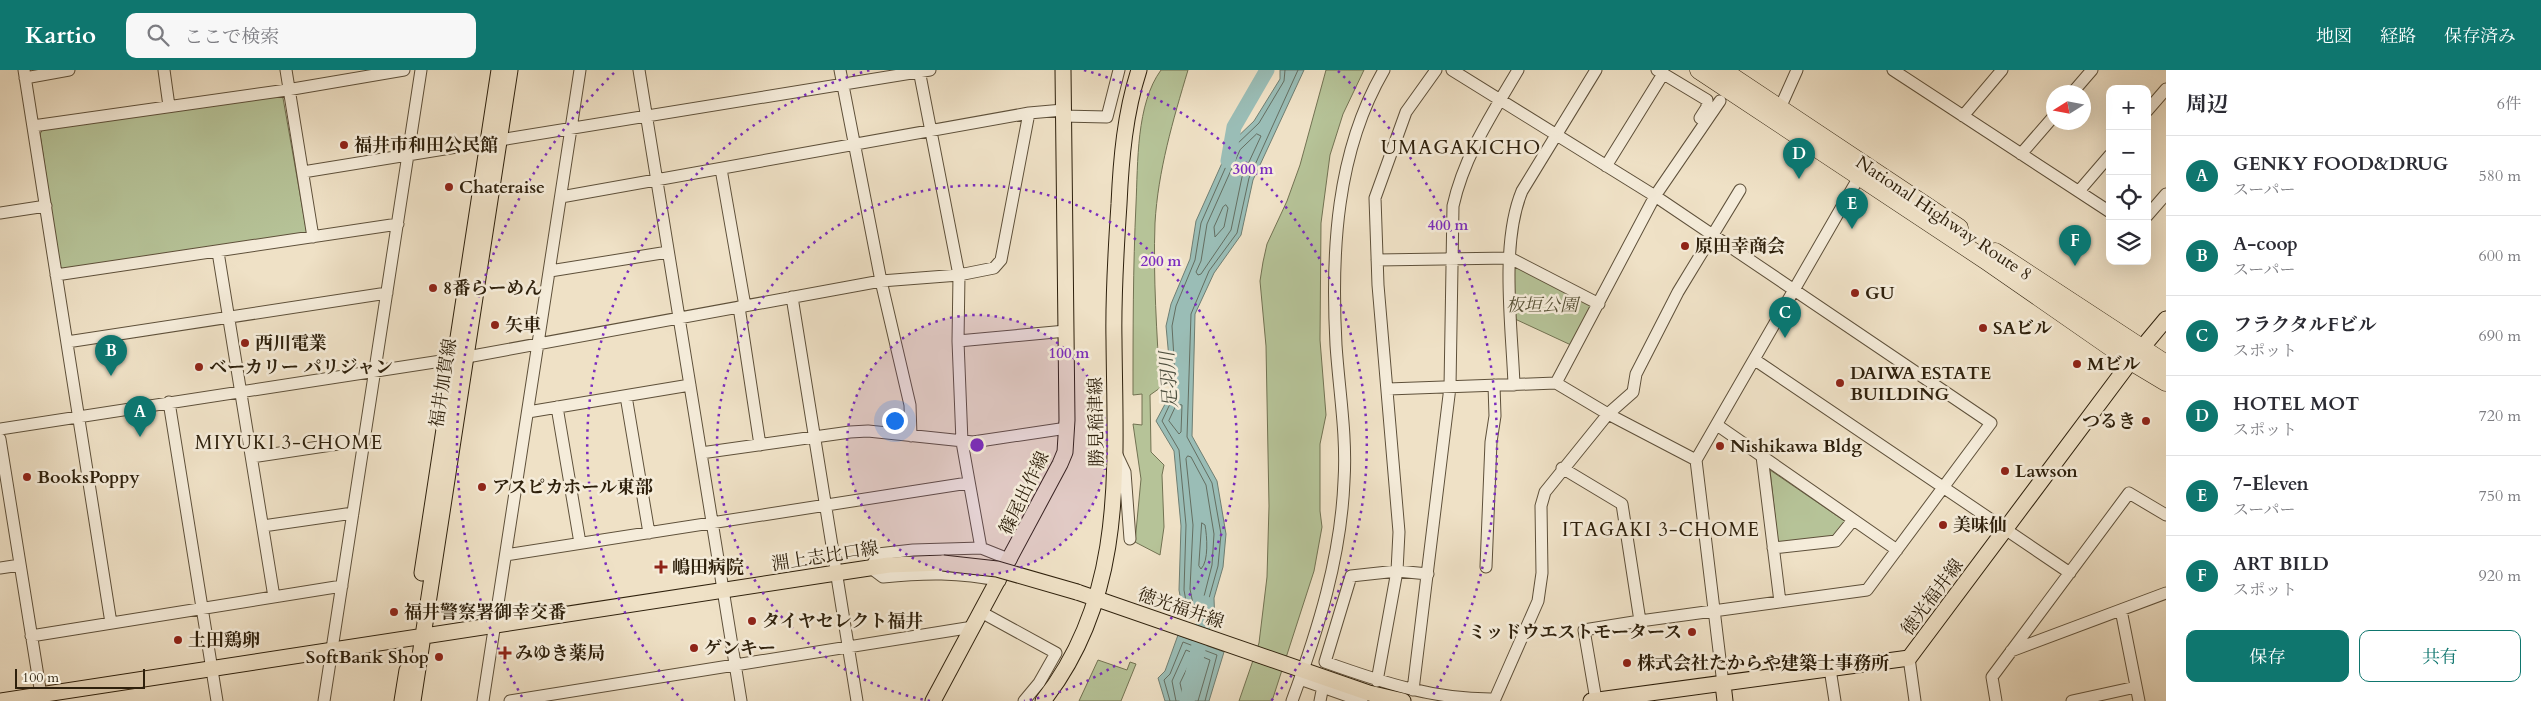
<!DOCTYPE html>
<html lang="ja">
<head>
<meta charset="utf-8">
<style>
  body { margin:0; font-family:Cardo,"Noto Serif JP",serif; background:#f7f7f7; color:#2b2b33 }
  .controls { position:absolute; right:15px; top:15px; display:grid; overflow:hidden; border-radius:10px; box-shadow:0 5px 20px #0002 }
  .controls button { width:45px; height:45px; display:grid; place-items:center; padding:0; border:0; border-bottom:1px solid #e1e1e2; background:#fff; color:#2b2b33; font:25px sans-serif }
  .compass { position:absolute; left:2046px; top:15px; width:45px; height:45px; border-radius:50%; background:#fff; box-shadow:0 5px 20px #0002; rotate:259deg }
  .scale { position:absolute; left:15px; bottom:12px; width:130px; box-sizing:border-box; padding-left:5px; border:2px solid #2e200c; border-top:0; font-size:14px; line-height:18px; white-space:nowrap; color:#2e200c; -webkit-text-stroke:4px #f5ecda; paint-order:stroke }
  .you { position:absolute; left:894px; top:350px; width:18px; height:18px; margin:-12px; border:4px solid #fff; border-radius:50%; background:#1a73e8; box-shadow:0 0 0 8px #1a73e833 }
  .badge { display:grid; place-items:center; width:32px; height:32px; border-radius:50%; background:#0f766e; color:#fff; font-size:16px; font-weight:700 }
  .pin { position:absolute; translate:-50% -41px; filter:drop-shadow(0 1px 2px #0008) }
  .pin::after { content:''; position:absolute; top:26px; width:18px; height:15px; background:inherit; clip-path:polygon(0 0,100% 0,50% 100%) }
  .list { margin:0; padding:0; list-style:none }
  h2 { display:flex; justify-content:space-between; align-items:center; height:65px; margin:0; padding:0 20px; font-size:21px }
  h2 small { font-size:16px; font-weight:400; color:#7c7c81 }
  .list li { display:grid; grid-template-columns:32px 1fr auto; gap:15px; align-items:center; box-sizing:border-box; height:80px; padding:0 20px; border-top:1px solid #e1e1e2 }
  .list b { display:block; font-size:19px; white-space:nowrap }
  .list p { margin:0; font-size:16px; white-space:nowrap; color:#7c7c81 }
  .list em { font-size:16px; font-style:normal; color:#7c7c81 }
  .actions { display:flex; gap:10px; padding:15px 20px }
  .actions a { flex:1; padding:11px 0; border:1px solid #0f766e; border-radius:10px; text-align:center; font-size:18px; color:#0f766e }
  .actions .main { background:#0f766e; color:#fff }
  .icon { flex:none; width:28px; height:28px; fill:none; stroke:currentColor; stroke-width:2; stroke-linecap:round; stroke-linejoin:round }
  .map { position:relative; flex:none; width:2166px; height:631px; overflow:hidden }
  header { display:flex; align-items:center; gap:30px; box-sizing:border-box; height:70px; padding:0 25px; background:#0f766e; color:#fff }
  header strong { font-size:24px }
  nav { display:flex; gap:28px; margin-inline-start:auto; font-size:18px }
  .search { width:350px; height:45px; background:#f7f7f7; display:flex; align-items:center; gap:12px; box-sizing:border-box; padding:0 18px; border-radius:10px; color:#7c7c81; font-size:19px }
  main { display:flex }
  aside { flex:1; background:#fff }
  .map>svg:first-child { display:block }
  .green { fill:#b6c398; stroke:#727252 }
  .water { fill:#9abdb6; stroke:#6f7e72 }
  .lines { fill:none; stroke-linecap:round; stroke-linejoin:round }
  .shore { stroke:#646e61; stroke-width:1 }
  .river { stroke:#9abdb6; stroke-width:15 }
  .minor-casing { stroke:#5e503a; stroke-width:13 }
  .major-casing { stroke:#2e200c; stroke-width:17 }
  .highway-casing { stroke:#2e200c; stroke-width:19 }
  .minor { stroke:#f5ecda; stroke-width:11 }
  .major { stroke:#efe1c6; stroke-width:15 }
  .highway { stroke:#efe1c6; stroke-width:18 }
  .major-bridge-casing { stroke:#2e200c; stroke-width:17; stroke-linecap:butt }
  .major-bridge { stroke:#efe1c6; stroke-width:15 }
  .ring { fill:none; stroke:#7b2cbf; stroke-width:2.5; stroke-dasharray:2.5 5 }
  .poi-dot { fill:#8f2418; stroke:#f5ecda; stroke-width:2 }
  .labels { text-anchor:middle; stroke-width:5; stroke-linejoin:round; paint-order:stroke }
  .poi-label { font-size:18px; font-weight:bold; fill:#2e200c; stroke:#f5ecda; text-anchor:start }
  .street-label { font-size:18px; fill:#2e200c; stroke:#f5ecda }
  .park-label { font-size:18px; font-style:italic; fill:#575136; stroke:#f5ecda }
  .water-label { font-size:19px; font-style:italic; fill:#4e4f3f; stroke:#f5ecda }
  .neighbourhood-label { font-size:19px; letter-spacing:1px; fill:#2e200c; stroke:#f5ecda }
  .quarter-label { font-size:20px; letter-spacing:1px; fill:#2e200c; stroke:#f5ecda }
  .centre { fill:#7b2cbf; stroke:#f5ecda; stroke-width:2.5 }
  .ring-label { font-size:15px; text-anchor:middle; font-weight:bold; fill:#7b2cbf; stroke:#f5ecda; stroke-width:5; stroke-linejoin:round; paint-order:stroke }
</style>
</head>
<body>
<header>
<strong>Kartio</strong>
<div class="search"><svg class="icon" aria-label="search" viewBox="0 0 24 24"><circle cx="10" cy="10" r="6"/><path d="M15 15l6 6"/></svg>ここで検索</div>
<nav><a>地図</a><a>経路</a><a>保存済み</a></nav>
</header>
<main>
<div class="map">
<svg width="2166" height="631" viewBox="0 0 2166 631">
  <rect width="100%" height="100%" fill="#efe1c6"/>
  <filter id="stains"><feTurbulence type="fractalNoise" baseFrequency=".004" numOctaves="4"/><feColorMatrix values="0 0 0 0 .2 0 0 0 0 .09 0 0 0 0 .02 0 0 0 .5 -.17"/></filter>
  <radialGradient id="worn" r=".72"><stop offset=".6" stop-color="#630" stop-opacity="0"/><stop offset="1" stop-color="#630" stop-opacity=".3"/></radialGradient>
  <path class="green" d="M1161 0H1188C1173 50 1158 101 1155 153 1153 208 1157 263 1160 318L1150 325 1151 382 1164 395 1162 405 1164 457 1160 485 1135 472 1141 409 1133 354 1142 355V324L1133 325C1133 261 1133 197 1136 134 1138 93 1136 34 1161 0Z
    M1326 0H1364L1343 44 1330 85 1321 153 1320 270 1326 345 1320 374V441L1322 457 1314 501 1272 631H1239L1259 573 1267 507 1269 436 1266 276 1260 211 1263 192 1267 174 1287 131 1300 95Z
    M278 24 283 28 307 164 60 199 40 64 43 59Z
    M1514 193 1594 236 1571 275 1515 249Z
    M1770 400 1846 452 1835 467 1778 474Z
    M1098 590 1127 600 1130 592 1136 594 1121 631H1079Z"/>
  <path class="water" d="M1280 0H1304L1253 110 1241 165 1214 203 1195 244 1192 366 1217 411 1226 464 1223 497 1214 528 1215 557 1183 542 1179 520 1181 456 1174 381 1156 351 1172 321 1166 256 1171 234 1190 189 1196 151 1231 73 1254 51 1280 9Z
    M1178 565 1224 582 1209 631H1165L1158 608 1165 601Z"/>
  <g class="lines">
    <path class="shore" d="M1285 0 1284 11 1259 53 1235 76 1201 153 1195 190 1176 236 1172 256 1176 321 1162 351 1179 380 1186 455 1184 520 1187 537 1207 548 1210 546 1209 528 1218 496 1221 464 1212 413 1187 367 1191 244 1209 201 1237 163 1249 108 1298 0
      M1257 64 1261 66 1242 107 1231 160 1201 204 1198 205 1196 202 1201 191 1207 154 1240 80Z
      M1226 135 1228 138 1224 157 1215 167 1214 157 1223 137Z
      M1177 334 1182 335 1181 362 1179 364 1169 351Z
      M1188 386 1191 387 1206 415 1214 464 1212 495 1201 538 1193 534 1190 519 1193 455 1186 389Z
      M1202 453 1205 455C1207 466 1209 491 1201 499L1199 496Z
      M1170 631 1164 610 1170 604 1183 572 1217 585 1205 631
      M1176 631 1172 611 1186 580 1210 590 1198 631
      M1184 631 1180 613 1191 590 1201 595 1191 631"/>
    <path class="river" d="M1228 91 1234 57 1267 0
      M1187 631 1206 542 1205 533"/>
    <defs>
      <path id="minor" d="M24 0 111 553
        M164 0 169 36
        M286 0 313 167
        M639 0 741 631
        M840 0 881 211 910 335 911 366
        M919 0 959 205 958 271 962 372 981 478
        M1452 0 1655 126 1991 353 1867 520 1640 551 1622 434 1562 398
        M1657 0 1707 30V37L1700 48
        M1893 0 2110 142
        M25 8 69 0
        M2073 22 2092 0
        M1780 38 1797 0
        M2147 41 2166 19
        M1062 46 1107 47 1119 0
        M1963 46 2002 0
        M33 56 287 20 404 0
        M2021 84 2054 46
        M1606 96 1663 4
        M721 99 745 236
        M303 102 930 0
        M2079 121 2110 85
        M561 127 1029 43 1063 40
        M0 143 46 136
        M2147 146 2166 124
        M218 182 274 527
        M1377 190 1510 188 1599 234
        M550 201 668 182
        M56 205 398 154
        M792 227 857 631
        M739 237 760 375
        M958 271 1066 261
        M67 272 387 223
        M1755 290 2070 503
        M1556 313 1655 126 1720 31
        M1514 315C1512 257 1500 174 1522 121L1596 0
        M1388 319 1556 313 1608 344 1696 390
        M626 326 649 463
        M169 332 217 631
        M557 337 580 473
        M528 342 690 315
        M1717 355 1897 480
        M0 359 467 287 881 211 959 205 994 198 1001 190 1029 43
        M0 369 42 631
        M701 383 850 362 868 361 973 372 1067 358
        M1117 385 1125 402 1130 469
        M1762 386 1780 532
        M252 387 365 370
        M263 456 353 443
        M1773 478 1836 471 1853 450
        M506 485 968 413
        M1486 497 1491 372 1495 346 1494 315
        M0 498 20 495
        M1428 504 1397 501 1351 506 1325 592C1381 612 1435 630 1495 629
        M1000 511C960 502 923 503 883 507L871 498 878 484 913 480 981 478 1011 490
        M2121 540 2139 631
        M981 542 1056 583 1039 613 1024 631
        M31 566 342 516
        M2011 581 2166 523
        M1909 588 1915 631
        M1830 599 1835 631
        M1300 609 1362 631
        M1377 611 1397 501 1399 462 1378 215 1375 128 1406 42 1436 0
        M1723 614 1696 390 1859 107
        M1413 620 1450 317 1453 136C1464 86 1492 44 1518 0
        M1596 630 1584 560 1640 551
        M324 631 421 0
        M483 631 580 0
        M510 631 973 557
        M1292 631C1318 560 1341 487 1344 411 1347 366 1339 320 1336 275 1331 182 1336 82 1384 0
        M1320 631 1323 616
        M1494 631 1538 531 1542 503 1541 436 1545 422 1608 344 1633 322 1636 304 1678 222 1740 120
        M1996 631 1992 607 2129 423 2166 445
        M2072 631 2136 617"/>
      <path id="major" d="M422 503 499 0
        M1077 522 1369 623 1403 631
        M1723 614 1725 631
        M0 631C279 587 558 547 836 503L889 495 943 493
        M402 631 407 600
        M413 631 510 0
        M933 631 1060 394 1065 382 1067 350 1063 0
        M1043 631C1127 524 1115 397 1114 270 1113 224 1116 179 1119 134 1121 89 1125 43 1139 0
        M1591 631 1909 588 2131 291 2166 249"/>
      <path id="highway" d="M1699 0 1987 191 2131 291 2166 312
        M1722 0 1959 158
        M1995 182 2166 294"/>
    </defs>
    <use href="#minor" class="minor-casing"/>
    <use href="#major" class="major-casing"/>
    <use href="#highway" class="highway-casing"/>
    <use href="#minor" class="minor"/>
    <use href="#major" class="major"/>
    <use href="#highway" class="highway"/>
    <defs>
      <path id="major-bridge" d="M943 493 997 499 1077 522"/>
    </defs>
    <use href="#major-bridge" class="major-bridge-casing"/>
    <use href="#major-bridge" class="major-bridge"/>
  </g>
  <circle cx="977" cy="375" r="130" fill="#7b2cbf" fill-opacity=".12"/>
  <g class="ring">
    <circle cx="977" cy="375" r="130"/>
    <path d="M930 631A260 260 0 1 1 1024 631"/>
    <path d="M683 631A390 390 0 0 1 870 0M1084 0A390 390 0 0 1 1271 631"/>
    <path d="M522 627A520 520 0 0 1 616 1M1338 1A520 520 0 0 1 1432 627"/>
  </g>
  <g class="poi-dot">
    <circle cx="344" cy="75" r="5"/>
    <circle cx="449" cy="117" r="5"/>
    <circle cx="1685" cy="176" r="5"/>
    <circle cx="433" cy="218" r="5"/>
    <circle cx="1855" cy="223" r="5"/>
    <circle cx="495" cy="255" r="5"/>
    <circle cx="1983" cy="258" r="5"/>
    <circle cx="245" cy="273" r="5"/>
    <circle cx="2077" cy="294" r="5"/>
    <circle cx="199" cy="297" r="5"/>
    <circle cx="1840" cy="313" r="5"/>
    <circle cx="2146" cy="351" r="5"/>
    <circle cx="1720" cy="376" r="5"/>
    <circle cx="2005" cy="401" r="5"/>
    <circle cx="27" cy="407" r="5"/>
    <circle cx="482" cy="417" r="5"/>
    <circle cx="1943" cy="455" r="5"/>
    <path d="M658.5 489.5h5v5h5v5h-5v5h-5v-5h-5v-5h5z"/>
    <circle cx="394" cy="542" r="5"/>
    <circle cx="752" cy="551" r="5"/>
    <circle cx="1692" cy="562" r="5"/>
    <circle cx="178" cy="570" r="5"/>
    <circle cx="694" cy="578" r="5"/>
    <path d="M502.5 575.5h5v5h5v5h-5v5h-5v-5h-5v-5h5z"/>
    <circle cx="439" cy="587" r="5"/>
    <circle cx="1627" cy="593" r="5"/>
  </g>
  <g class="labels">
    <g class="poi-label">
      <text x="354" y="81">福井市和田公民館</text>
      <text x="459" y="123">Chateraise</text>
      <text x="1695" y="182">原田幸商会</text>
      <text x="443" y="224">8番らーめん</text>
      <text x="1865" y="229">GU</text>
      <text x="505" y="261">矢車</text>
      <text x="1993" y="264">SAビル</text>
      <text x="255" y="279">西川電業</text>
      <text x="2087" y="300">Mビル</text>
      <text x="209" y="303">ベーカリー パリジャン</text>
      <text x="1850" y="309">DAIWA ESTATE<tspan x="1850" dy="21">BUILDING</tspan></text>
      <text x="2136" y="357" text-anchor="end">つるき</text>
      <text x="1730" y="382">Nishikawa Bldg</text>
      <text x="2015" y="407">Lawson</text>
      <text x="37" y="413">BooksPoppy</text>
      <text x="492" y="423">アスピカホール東部</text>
      <text x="1953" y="461">美味仙</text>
      <text x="672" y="503">嶋田病院</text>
      <text x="404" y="548">福井警察署御幸交番</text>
      <text x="762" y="557">タイヤセレクト福井</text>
      <text x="1682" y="568" text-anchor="end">ミッドウエストモータース</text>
      <text x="188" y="576">土田鶏卵</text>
      <text x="704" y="584">ゲンキー</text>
      <text x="515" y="589">みゆき薬局</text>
      <text x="429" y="593" text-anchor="end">SoftBank Shop</text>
      <text x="1637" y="599">株式会社たからや建築士事務所</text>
    </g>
    <g class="street-label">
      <text transform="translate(1944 148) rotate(34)" y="6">National Highway Route 8</text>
      <text transform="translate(443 313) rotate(-81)" y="6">福井加賀線</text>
      <text transform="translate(1096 352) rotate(-91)" y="6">勝見稲津線</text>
      <text transform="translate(1024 423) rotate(-64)" y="6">篠尾出作線</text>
      <text transform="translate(825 486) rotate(-9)" y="6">淵上志比口線</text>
      <text transform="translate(1932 527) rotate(-53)" y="6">徳光福井線</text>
      <text transform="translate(1181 538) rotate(19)" y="6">徳光福井線</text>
    </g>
    <g class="park-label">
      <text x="1542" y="241">板垣公園</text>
    </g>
    <g class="water-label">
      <text transform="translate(1168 310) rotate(-94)" y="7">足羽川</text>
    </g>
    <g class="neighbourhood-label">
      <text x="289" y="379">MIYUKI 3-CHOME</text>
      <text x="1661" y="466">ITAGAKI 3-CHOME</text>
    </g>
    <g class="quarter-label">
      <text x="1461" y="84">UMAGAKICHO</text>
    </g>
  </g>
  <circle cx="977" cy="375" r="8" class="centre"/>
  <g class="ring-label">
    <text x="1253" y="104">300 m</text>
    <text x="1448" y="160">400 m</text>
    <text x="1161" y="196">200 m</text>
    <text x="1069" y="288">100 m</text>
  </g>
  <rect width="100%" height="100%" filter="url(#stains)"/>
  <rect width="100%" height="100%" fill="url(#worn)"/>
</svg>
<div class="controls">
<button>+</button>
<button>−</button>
<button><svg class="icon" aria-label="locate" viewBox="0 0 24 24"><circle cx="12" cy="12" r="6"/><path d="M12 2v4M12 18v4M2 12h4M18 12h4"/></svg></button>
<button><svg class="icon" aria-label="layers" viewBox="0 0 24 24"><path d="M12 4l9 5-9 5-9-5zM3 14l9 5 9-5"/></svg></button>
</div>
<svg class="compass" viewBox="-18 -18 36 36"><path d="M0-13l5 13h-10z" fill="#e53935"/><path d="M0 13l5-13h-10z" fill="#7c7c81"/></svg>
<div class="scale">100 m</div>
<div class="you"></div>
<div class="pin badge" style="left:140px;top:367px">A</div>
<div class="pin badge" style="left:111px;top:306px">B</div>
<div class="pin badge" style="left:1785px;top:268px">C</div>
<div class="pin badge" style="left:1799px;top:109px">D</div>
<div class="pin badge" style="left:1852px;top:159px">E</div>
<div class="pin badge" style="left:2075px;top:196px">F</div>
</div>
<aside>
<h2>周辺<small>6件</small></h2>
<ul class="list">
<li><span class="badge">A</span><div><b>GENKY FOOD&amp;DRUG</b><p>スーパー</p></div><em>580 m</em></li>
<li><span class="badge">B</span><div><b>A-coop</b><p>スーパー</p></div><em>600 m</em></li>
<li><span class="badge">C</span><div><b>フラクタルFビル</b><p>スポット</p></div><em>690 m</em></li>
<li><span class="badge">D</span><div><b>HOTEL MOT</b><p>スポット</p></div><em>720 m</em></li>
<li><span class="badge">E</span><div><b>7-Eleven</b><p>スーパー</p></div><em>750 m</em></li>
<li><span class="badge">F</span><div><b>ART BILD</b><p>スポット</p></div><em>920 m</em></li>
</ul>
<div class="actions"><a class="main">保存</a><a>共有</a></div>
</aside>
</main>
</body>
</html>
